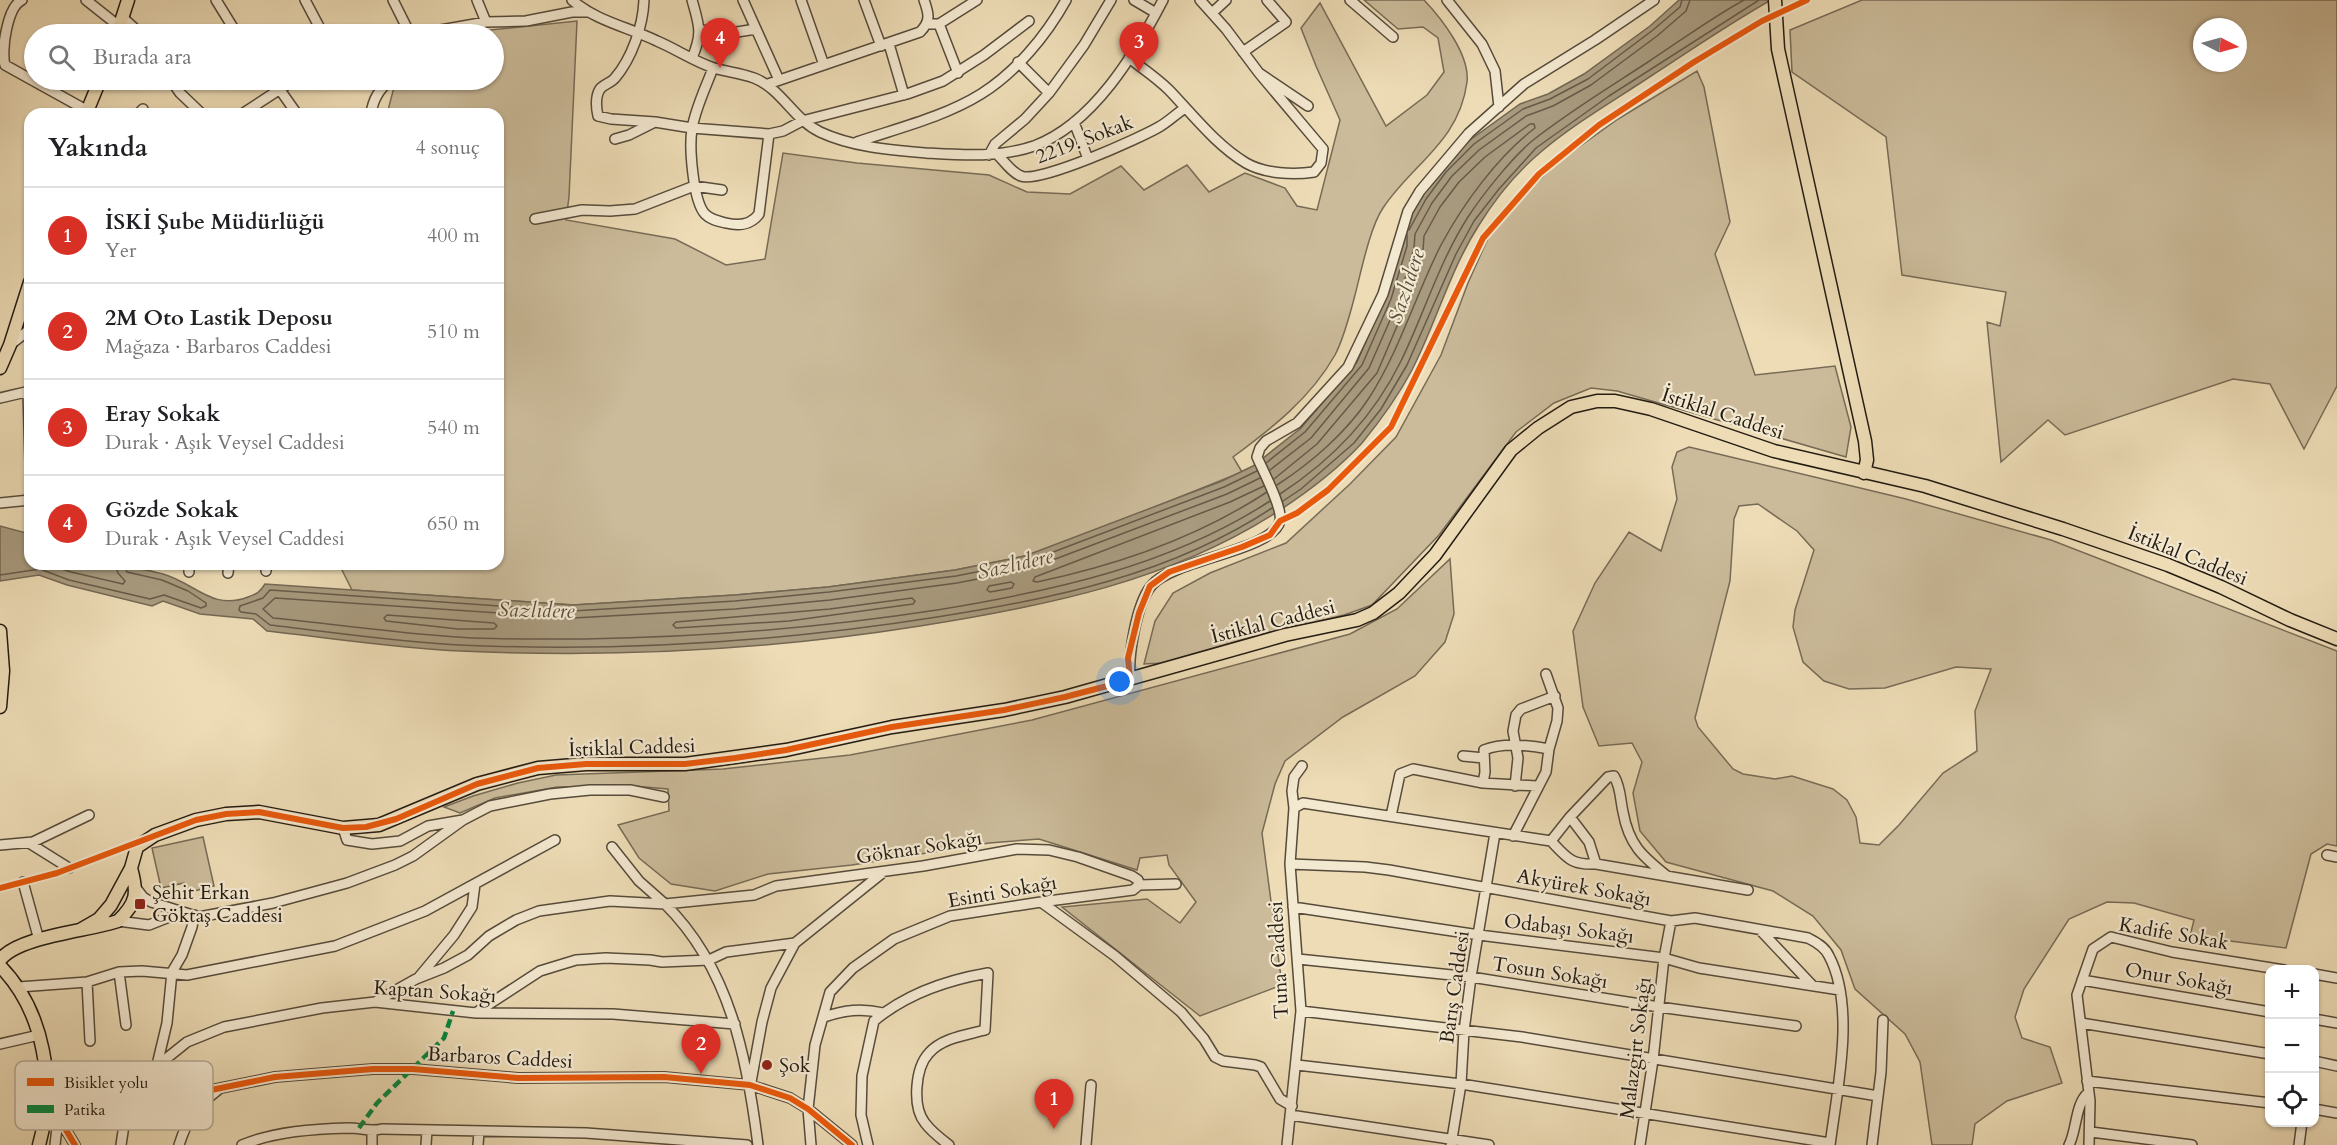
<!DOCTYPE html>
<html lang="tr">
<head>
<meta charset="utf-8">
<style>
  body { margin:0; font-family:Cardo,serif; background:#f6f6f6; color:#202124 }
  .controls { position:absolute; right:18px; bottom:18px; display:grid; overflow:hidden; border-radius:12px; box-shadow:0 2px 4px #0004 }
  .controls button { width:54px; height:54px; display:grid; place-items:center; padding:0; border:0; border-bottom:2px solid #e0e0e0; background:#fff; color:#202124; font:30px sans-serif }
  .compass { position:absolute; left:2193px; top:18px; width:54px; height:54px; border-radius:50%; background:#fff; box-shadow:0 2px 4px #0004; rotate:96deg }
  .you { position:absolute; left:1120px; top:682px; width:21px; height:21px; margin:-15px; border:4px solid #fff; border-radius:50%; background:#1a73e8; box-shadow:0 0 0 9px #1a73e833 }
  .badge { display:grid; place-items:center; width:39px; height:39px; border-radius:50%; background:#d93025; color:#fff; font-size:20px; font-weight:700 }
  .pin { position:absolute; translate:-50% -50px; filter:drop-shadow(0 2px 3px #0008) }
  .pin::after { content:''; position:absolute; top:32px; width:21px; height:18px; background:inherit; clip-path:polygon(0 0,100% 0,50% 100%) }
  .list { margin:0; padding:0; list-style:none }
  h2 { display:flex; justify-content:space-between; align-items:center; height:78px; margin:0; padding:0 24px; font-size:26px }
  h2 small { font-size:20px; font-weight:400; color:#757577 }
  .list li { display:grid; grid-template-columns:39px 1fr auto; gap:18px; align-items:center; box-sizing:border-box; height:96px; padding:0 24px; border-top:2px solid #e0e0e0 }
  .list b { display:block; font-size:22px; white-space:nowrap }
  .list p { margin:0; font-size:20px; white-space:nowrap; color:#757577 }
  .list em { font-size:20px; font-style:normal; color:#757577 }
  .icon { flex:none; width:33px; height:33px; fill:none; stroke:currentColor; stroke-width:2; stroke-linecap:round; stroke-linejoin:round }
  .map { position:relative; flex:none; width:2337px; height:1145px; overflow:hidden }
  .search { position:absolute; background:#fff; box-shadow:0 2px 4px #0004; left:24px; top:24px; width:480px; height:66px; display:flex; align-items:center; gap:15px; box-sizing:border-box; padding:0 21px; border-radius:33px; color:#757577; font-size:22px }
  .panel { position:absolute; background:#fff; box-shadow:0 2px 4px #0004; left:24px; top:108px; width:480px; height:462px; border-radius:18px }
  .map>svg:first-child { display:block }
  .green { fill:#cbbb9a; stroke:#776b56; stroke-width:1.5; fill-rule:evenodd }
  .water { fill:#a89a7e; stroke:#736753; stroke-width:1.5 }
  .lines { fill:none; stroke-linecap:round; stroke-linejoin:round }
  .shore { stroke:#665a48; stroke-width:1.5 }
  .minor-casing { stroke:#564b3b; stroke-width:12 }
  .major-casing { stroke:#231b12; stroke-width:15 }
  .minor { stroke:#f3e8d0; stroke-width:9 }
  .major { stroke:#eddcb6; stroke-width:12 }
  .quiet { stroke:#00873e; stroke-width:4.5; stroke-dasharray:9 4.5; stroke-linecap:butt }
  .cycleway-casing { stroke:#f3e8d0; stroke-width:10 }
  .cycleway { stroke:#e8590c; stroke-width:6 }
  .poi-dot { fill:#8f2418; stroke:#f3e8d0; stroke-width:2 }
  .labels { text-anchor:middle; stroke-width:4.5; stroke-linejoin:round; paint-order:stroke }
  .street-label { font-size:20px; fill:#231b12; stroke:#f3e8d0 }
  .poi-label { font-size:20px; fill:#231b12; stroke:#f3e8d0; text-anchor:start }
  .water-label { font-size:21px; font-style:italic; fill:#584e3d; stroke:#f3e8d0 }
  .key { fill:#f3e8d0; stroke:#b5aa97; stroke-width:1.5 }
  .key-label { font-size:16px; fill:#231b12 }
</style>
</head>
<body>
<div class="map">
<svg width="2337" height="1145" viewBox="0 0 2337 1145">
  <rect width="100%" height="100%" fill="#eddcb6"/>
  <filter id="stains"><feTurbulence type="fractalNoise" baseFrequency=".00333" numOctaves="4"/><feColorMatrix values="0 0 0 0 .2 0 0 0 0 .09 0 0 0 0 .02 0 0 0 .5 -.17"/></filter>
  <radialGradient id="worn" r=".72"><stop offset=".6" stop-color="#630" stop-opacity="0"/><stop offset="1" stop-color="#630" stop-opacity=".3"/></radialGradient>
  <path class="green" d="M1364 0H1424C1442 19 1470 55 1467 82 1459 142 1413 163 1383 208 1370 227 1361 272 1355 295 1350 314 1344 338 1335 355 1310 399 1272 428 1233 457L1242 472 1075 539 1025 556 955 570 828 587 735 595 573 605 352 590 339 564H498V114H387L393 91 400 80H494V34H466L490 30 577 21 569 197 566 220 675 239 726 265 765 259 783 153 857 163 989 175 1027 192 1070 194 1121 166 1144 190 1187 165 1209 192 1245 173 1285 188 1297 206 1317 210 1340 120 1316 66 1301 28 1320 3 1386 126 1427 95 1444 72 1438 38 1423 27 1398 29Z
    M1862 0H2337V386L2304 449 2270 384 2233 379 2065 435 2048 420 2001 462 1987 322 2000 326 2006 292 1902 275 1886 137 1792 72 1790 30ZM2202 27H2238V63H2202Z
    M1697 71 1704 87 1730 222 1715 254 1755 375 1835 366 1851 427 1846 457 1617 391 1591 388 1554 403 1516 432 1439 535 1372 605 1344 615 1239 641 1163 663 1144 664 1155 621 1173 593 1210 573 1286 543 1350 484 1396 437 1441 355 1468 283 1489 236 1528 191 1558 162 1618 119Z
    M1689 447 1906 499 2051 540 2337 651V846L2327 844 2311 854 2286 948 2190 936 2194 920 2134 903 2107 902 2069 919 2024 989 2015 1017 2022 1038 2050 1047 2062 1083 2007 1101 1975 1124 1972 1145H1932L1920 1062 1905 1034 1855 989 1841 950 1813 916 1773 891 1666 862 1640 831 1633 793 1642 762 1632 743 1599 746 1583 707 1573 631 1595 583 1629 532 1661 551 1677 499 1672 467 1677 452ZM1758 504 1797 531 1814 550 1795 610 1793 627 1803 662 1824 681 1849 689 1885 688 1956 667 1991 669 1975 711 1977 751 1943 773 1899 825 1879 845 1860 843 1856 817 1847 800 1833 789 1792 776 1775 779 1743 774 1733 769 1698 727 1695 718 1730 581 1734 519 1739 506Z
    M1450 559 1454 614 1445 642 1415 676 1343 717 1285 761 1275 784 1262 833 1282 985 1200 1016 1062 907 1147 899 1180 923 1196 902 1169 865 1167 855 1140 858 1137 870 1039 839 989 843 852 865 768 874 715 891 671 884 639 858 618 825 669 811 668 789 633 786 557 787 495 798 460 813 444 807 473 796 518 783 556 775 723 769 850 755 1032 720 1350 634 1397 609Z
    M203 837 214 886 186 893 184 883 161 888 152 848Z"/>
  <path class="water" d="M1679 0H1771C1730 23 1691 50 1651 76 1615 100 1575 123 1542 151 1518 171 1495 199 1479 225 1450 270 1436 323 1412 370 1398 396 1381 420 1362 443 1338 469 1309 491 1280 510 1172 581 1046 606 920 626 769 650 614 658 461 651 396 648 331 638 267 631L253 619 200 614 163 601 152 606 67 585 39 575 0 581V526L30 534V564H122C136 569 149 570 163 574 195 583 212 611 248 597 257 594 260 592 265 584L573 605 735 595 828 587 955 570 1025 556 1222 481 1253 466 1301 428 1357 362 1385 297 1401 230 1421 196 1442 168 1470 140 1520 104 1548 94 1584 74 1650 26Z"/>
  <g class="lines">
    <path class="shore" d="M1409 230 1426 199 1446 172 1474 144 1523 109 1550 99 1588 79 1653 30 1680 7 1682 0
      M1266 463 1305 432 1362 365 1391 299 1407 246V234
      M1270 470 1311 438 1369 368 1398 302 1414 248 1415 234 1432 203 1452 176 1479 150 1526 116 1553 106 1591 85 1657 36 1686 11 1690 0
      M1257 471 1224 487 1027 562 956 576 829 592 735 601 573 611 270 590 263 598 240 606 239 610 241 612 256 614 270 625C332 632 396 642 459 645 619 652 779 642 937 617 1054 599 1172 574 1272 508
      M1260 478 1227 494 1029 569 957 583 830 600 735 609 573 618 275 598 263 609 273 618C334 624 395 633 457 637 499 640 542 639 585 639 703 637 820 628 937 610 1053 591 1170 566 1270 501
      M1274 479 1317 444 1377 373 1406 305 1423 250 1424 236 1440 207 1459 182 1485 157 1530 124H1534L1535 128C1498 156 1463 204 1441 245 1415 296 1400 350 1369 398 1347 432 1311 463 1277 485
      M1264 486 1230 502 1035 577 1033 581 1037 582C1118 565 1197 538 1267 492
      M1280 494C1331 461 1374 416 1401 361 1424 314 1439 262 1468 217 1483 194 1511 159 1532 141 1568 112 1610 87 1648 62 1680 41 1711 18 1744 0
      M1283 501 1301 489 1354 443 1381 409 1407 365 1456 254 1474 221 1499 189 1536 148 1609 96 1759 0
      M47 564 71 572 123 584 125 581 118 573 115 564
      M0 575 40 569 69 580 150 599 164 595 201 608 206 606V603L188 591 162 580 127 572 123 564
      M1011 582 1014 584 1012 588 990 592 987 590 989 586Z
      M912 598 915 601 913 604 789 621 676 628 673 625 676 622 830 609Z
      M387 615 494 623 497 626 494 629H458L386 621 384 618Z"/>
    <defs>
      <path id="minor" d="M22 0C7 7 1 51 5 65L88 111
        M86 0 120 27
        M216 0 237 34
        M305 0 323 34
        M393 0 410 34
        M477 0 486 22
        M572 0C596 21 628 27 657 41 676 49 695 62 714 68 727 72 741 73 754 78 782 89 793 119 820 132 852 147 890 150 926 153 961 155 999 158 1034 146 1093 124 1135 54 1163 0
        M644 0C643 26 632 58 615 78 611 83 604 84 600 89 595 97 596 107 598 116L611 119 655 122
        M692 0C699 25 703 33 692 58
        M743 0 779 80
        M801 0 824 65
        M864 0 881 46
        M1134 0 1156 13
        M1200 0 1226 29 1259 73 1308 106
        M1350 0 1393 37
        M1447 0 1482 44 1495 71 1499 107
        M1212 13 1226 0
        M122 17 141 34
        M927 24H939L977 0
        M939 24 958 73
        M700 30 737 32 756 29
        M418 34 486 22 526 21 572 12H586
        M889 44 904 95
        M1243 52 1286 22 1267 0
        M1129 58C1142 68 1157 78 1169 90 1193 115 1216 145 1246 163 1265 174 1294 175 1314 172L1321 163 1323 149 1259 73
        M1018 62 1049 93
        M713 68C706 87 695 109 692 129 689 147 693 201 705 214 711 220 718 221 726 223 738 226 751 225 759 214L769 134
        M171 80 180 93 202 114
        M273 80 297 114
        M768 84 920 32C931 21 929 14 924 0
        M138 114 143 109
        M242 114 294 80
        M371 114C373 99 379 90 390 80
        M1074 122 1088 159
        M615 139 629 135 655 122 692 128 769 134 783 131 802 121 907 94 943 81 984 55 1029 21
        M857 142C898 128 944 117 981 94 1016 72 1046 36 1066 0
        M997 154C1004 161 1012 173 1021 176 1038 184 1140 138 1159 127 1168 122 1176 114 1185 108
        M989 155 995 144 1025 119 1049 93 1084 45 1111 0
        M535 219 582 210 610 211 635 209 694 186 722 190
        M10 345 30 329
        M28 392 30 461
        M0 398 30 391
        M0 503 30 500
        M266 571 267 564
        M189 572V564
        M228 573 229 564
        M1130 680C1128 656 1136 605 1151 586 1173 559 1273 551 1280 521 1283 508 1263 471 1257 457L1260 448 1266 441 1297 423 1348 367 1383 294 1408 211 1420 191 1469 133 1524 84 1595 40 1654 0
        M1463 756 1484 758
        M1483 783 1485 772 1484 750C1503 742 1528 745 1549 749
        M1515 786 1518 758 1513 731 1516 715 1521 709 1555 696
        M1294 808 1303 803 1551 841 1570 817 1608 777 1614 776C1621 788 1620 799 1623 812 1629 845 1642 856 1667 876
        M1391 816 1400 774 1413 769 1483 783 1537 786
        M1570 817 1589 842 1596 864
        M343 828 347 840 372 844 400 841 428 826 463 820 490 806 550 794 590 790H630L664 797
        M1513 836 1546 772 1549 749 1557 721 1558 708 1546 674
        M1551 841C1567 858 1571 865 1596 864L1748 890
        M29 843 69 868
        M0 845 33 842 89 815
        M612 847 639 881 665 904 754 895 776 886 923 866 1017 849 1049 850 1078 857 1132 876 1138 880 1139 885
        M2327 855 2337 857
        M1290 864 1365 867 1389 870 1671 921 1695 918 1808 938C1816 942 1825 947 1829 956 1856 1007 1837 1090 1830 1145
        M23 882 39 940
        M1139 885 1176 884
        M136 888 143 897 151 902 199 917 273 903 347 883 395 865 413 856 463 820
        M1041 902 1115 956 1181 1012 1204 1039 1215 1057 1223 1061 1255 1065 1261 1067 1280 1099 1292 1106
        M1293 907 1479 935 1664 958 1699 968 1840 990
        M118 921 149 925 182 912
        M1760 930 1813 986
        M1298 959 1471 977 1659 1007 1796 1026
        M119 972 126 1025
        M2314 974 2337 978
        M419 977 454 935 472 907 475 884
        M2082 980 2270 1012
        M87 982 90 1041
        M19 987 87 982 119 972 142 971 187 975 335 946 425 911 555 840
        M375 1002 416 979 444 968 468 955 489 936 516 920 539 911 610 901 665 904C730 968 747 1058 758 1145
        M1301 1011 1522 1037 1878 1096 1872 1145
        M477 1012 540 971 576 960 606 958 650 960 662 962 709 960 726 952 795 943 881 874
        M824 1017C845 1010 861 1008 883 1013
        M2314 1019 2337 1023
        M2081 1023 2270 1054
        M0 1044 39 1035
        M2314 1061 2337 1066
        M1297 1065 1461 1084 1830 1143
        M156 1069 167 1023 172 972 182 955 192 927 194 915
        M2087 1081 2270 1103
        M751 1082 762 1022 771 988 795 943
        M1878 1096 1881 1072 1883 1020
        M2314 1109 2337 1113
        M1290 1115 1489 1145
        M372 1131V1145
        M2091 1132 2192 1145
        M55 1145 58 1119
        M75 1145 48 1100H97L132 1106 275 1077 373 1069H413L518 1078 664 1077 750 1085 790 1098 808 1109 852 1145
        M121 1145 124 1125 132 1106 167 1058 187 1042 224 1027 322 1008 375 1002 476 1013 613 1014 735 1024
        M179 1145C188 1117 195 1108 218 1090
        M242 1145C276 1131 314 1129 349 1128 361 1128 370 1132 382 1129L586 1133 747 1145
        M426 1145 427 1130
        M478 1145 479 1132
        M811 1145 808 1109 815 1045 830 992 853 968 894 939 950 916 1041 902 1133 890 1139 885
        M868 1145 861 1115 862 1076 874 1021C906 994 947 980 988 973L985 1030C966 1035 942 1038 929 1053 915 1068 912 1107 925 1123 931 1131 941 1139 949 1145
        M1086 1145 1091 1085
        M1287 1145 1301 1011 1290 864 1294 808 1292 791 1294 777 1302 766
        M1451 1145 1461 1084 1464 1031 1471 977 1495 833
        M1640 1145 1653 1060 1664 958 1671 921
        M2069 1145C2077 1130 2075 1104 2088 1093
        M2089 1145 2090 1101 2077 995 2093 949 2111 937 2172 952 2284 970
        M2299 1145 2302 1122"/>
      <path id="major" d="M1775 0 1778 49 1865 441 1867 460 1864 473
        M117 34 128 0
        M86 114 100 80
        M0 368 10 345 30 282
        M0 631 3 671 0 707
        M80 930 99 919 111 905 131 868 137 847 155 835 196 820 226 814 259 812 343 828 379 825 477 784 538 768 586 764H685L786 750 892 727 1004 710 1065 697 1285 635 1357 620 1373 613 1399 593 1435 555 1511 450 1538 428 1571 407 1597 401H1615L1651 409 1774 451 1925 486 2063 529 2168 565 2221 587 2290 620 2337 639
        M0 960C18 936 89 931 118 921 137 903 138 893 131 868
        M0 966C45 1012 56 1085 39 1145"/>
    </defs>
    <use href="#minor" class="minor-casing"/>
    <use href="#major" class="major-casing"/>
    <use href="#minor" class="minor"/>
    <use href="#major" class="major"/>
    <path class="quiet" d="M359 1128 377 1103 444 1038 453 1011"/>
    <defs>
      <path id="cycleway" d="M0 888 57 873 196 820 226 814 259 812 343 828 366 827 396 819 477 784 538 768 586 764H685L735 758 786 750 892 727 1004 710 1065 697 1130 680 1128 658 1139 613 1150 586 1169 572 1242 547 1270 535 1280 521 1297 513 1328 490 1391 427 1483 238 1539 174 1599 125 1694 62 1762 21 1807 0
        M75 1145 48 1100H97L132 1106 275 1077 373 1069H413L518 1078 664 1077 750 1085 790 1098 808 1109 852 1145"/>
    </defs>
    <use href="#cycleway" class="cycleway-casing"/>
    <use href="#cycleway" class="cycleway"/>
  </g>
  <g class="poi-dot">
    <rect x="134" y="898" width="12" height="12" rx="3"/>
    <circle cx="767" cy="1065" r="6"/>
  </g>
  <g class="labels">
    <g class="street-label">
      <text transform="translate(1084 139) rotate(-21)" y="7">2219. Sokak</text>
      <text transform="translate(1723 413) rotate(18)" y="7">İstiklal Caddesi</text>
      <text transform="translate(2188 555) rotate(22)" y="7">İstiklal Caddesi</text>
      <text transform="translate(1273 621) rotate(-14)" y="7">İstiklal Caddesi</text>
      <text transform="translate(632 747) rotate(-2)" y="7">İstiklal Caddesi</text>
      <text transform="translate(919 847) rotate(-9)" y="7">Göknar Sokağı</text>
      <text transform="translate(1584 887) rotate(10)" y="7">Akyürek Sokağı</text>
      <text transform="translate(1002 891) rotate(-10)" y="7">Esinti Sokağı</text>
      <text transform="translate(1569 928) rotate(7)" y="7">Odabaşı Sokağı</text>
      <text transform="translate(2174 933) rotate(10)" y="7">Kadife Sokak</text>
      <text transform="translate(1278 960) rotate(-93)" y="7">Tuna Caddesi</text>
      <text transform="translate(1550 972) rotate(9)" y="7">Tosun Sokağı</text>
      <text transform="translate(2179 978) rotate(10)" y="7">Onur Sokağı</text>
      <text transform="translate(1454 987) rotate(-82)" y="7">Barış Caddesi</text>
      <text transform="translate(435 991) rotate(4)" y="7">Kaptan Sokağı</text>
      <text transform="translate(1635 1048) rotate(-83)" y="7">Malazgirt Sokağı</text>
      <text transform="translate(500 1057) rotate(3)" y="7">Barbaros Caddesi</text>
    </g>
    <g class="poi-label">
      <text x="152" y="899">Şehit Erkan<tspan x="152" dy="23">Göktaş Caddesi</tspan></text>
      <text x="779" y="1072">Şok</text>
    </g>
    <g class="water-label">
      <text transform="translate(1406 286) rotate(-72)" y="7">Sazlıdere</text>
      <text transform="translate(1015 564) rotate(-13)" y="7">Sazlıdere</text>
      <text transform="translate(536 610) rotate(1)" y="7">Sazlıdere</text>
    </g>
  </g>
  <rect x="15" y="1061" width="198" height="69" rx="9" class="key"/>
  <rect x="27" y="1078" width="27" height="8" fill="#e8590c"/>
  <rect x="27" y="1105" width="27" height="8" fill="#00873e"/>
  <g class="key-label">
    <text x="64" y="1088">Bisiklet yolu</text>
    <text x="64" y="1115">Patika</text>
  </g>
  <rect width="100%" height="100%" filter="url(#stains)"/>
  <rect width="100%" height="100%" fill="url(#worn)"/>
</svg>
<div class="controls">
<button>+</button>
<button>−</button>
<button><svg class="icon" aria-label="locate" viewBox="0 0 24 24"><circle cx="12" cy="12" r="6"/><path d="M12 2v4M12 18v4M2 12h4M18 12h4"/></svg></button>
</div>
<svg class="compass" viewBox="-18 -18 36 36"><path d="M0-13l5 13h-10z" fill="#e53935"/><path d="M0 13l5-13h-10z" fill="#757577"/></svg>
<div class="you"></div>
<div class="pin badge" style="left:1054px;top:1129px">1</div>
<div class="pin badge" style="left:701px;top:1074px">2</div>
<div class="pin badge" style="left:1139px;top:72px">3</div>
<div class="pin badge" style="left:720px;top:68px">4</div>
<div class="search"><svg class="icon" aria-label="search" viewBox="0 0 24 24"><circle cx="10" cy="10" r="6"/><path d="M15 15l6 6"/></svg>Burada ara</div>
<section class="panel">
<h2>Yakında<small>4 sonuç</small></h2>
<ul class="list">
<li><span class="badge">1</span><div><b>İSKİ Şube Müdürlüğü</b><p>Yer</p></div><em>400 m</em></li>
<li><span class="badge">2</span><div><b>2M Oto Lastik Deposu</b><p>Mağaza · Barbaros Caddesi</p></div><em>510 m</em></li>
<li><span class="badge">3</span><div><b>Eray Sokak</b><p>Durak · Aşık Veysel Caddesi</p></div><em>540 m</em></li>
<li><span class="badge">4</span><div><b>Gözde Sokak</b><p>Durak · Aşık Veysel Caddesi</p></div><em>650 m</em></li>
</ul>
</section>
</div>
</body>
</html>
